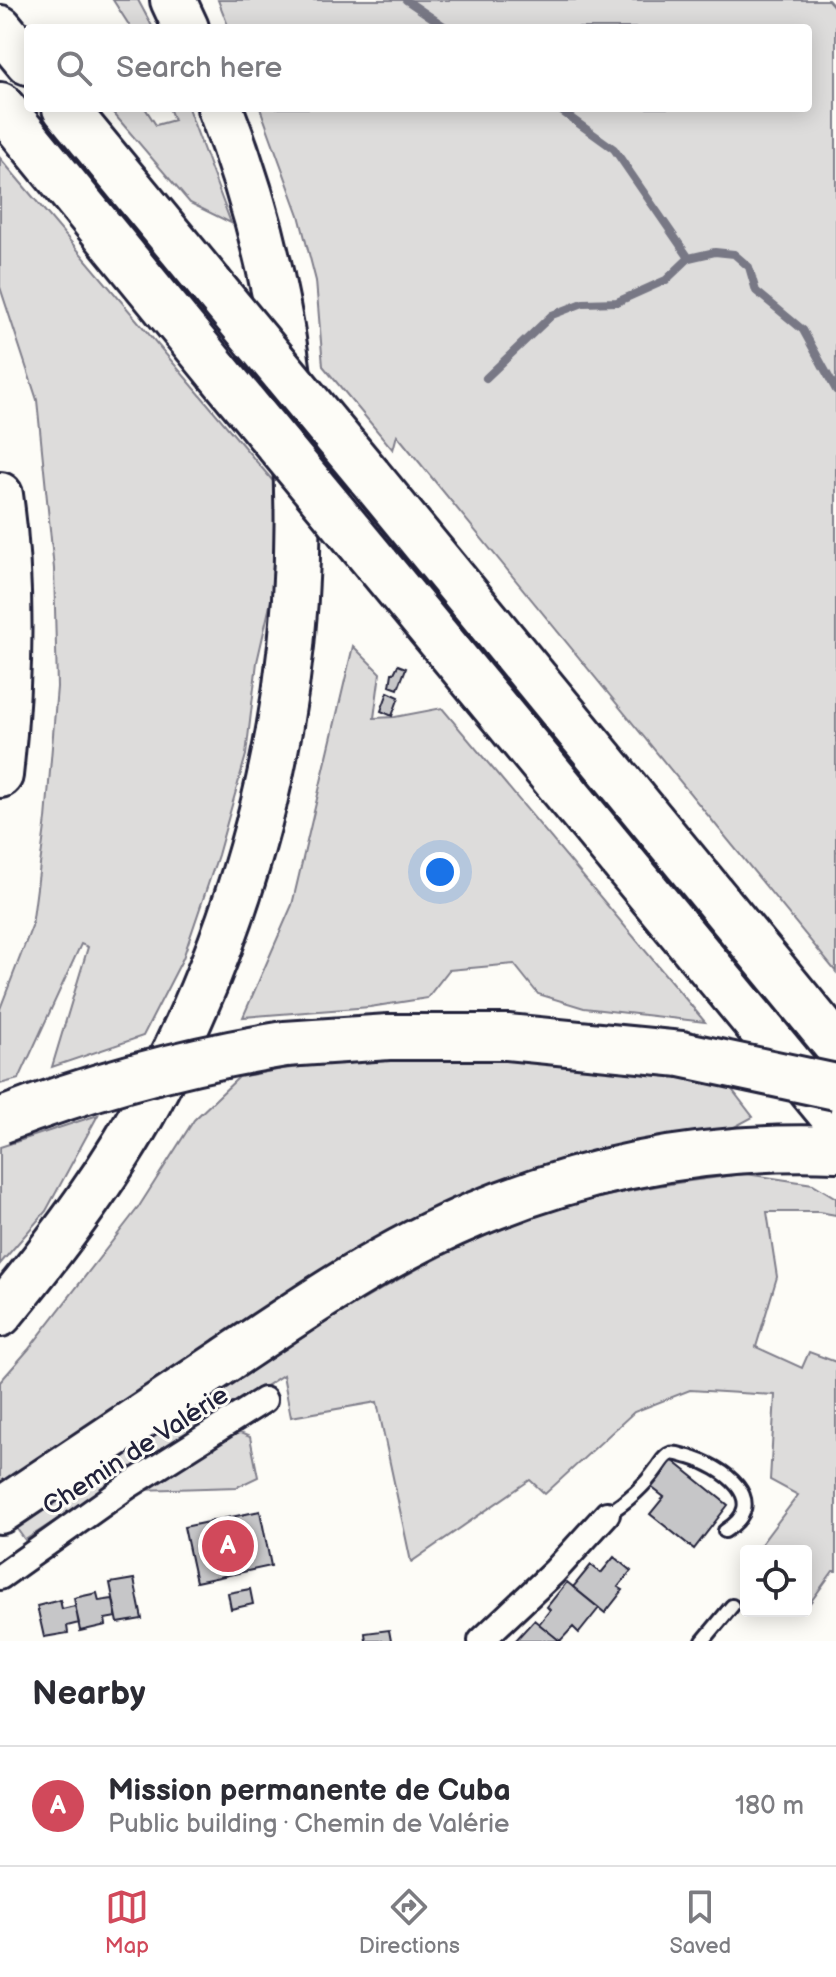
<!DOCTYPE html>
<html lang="en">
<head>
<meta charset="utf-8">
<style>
  body { margin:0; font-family:"Balsamiq Sans",sans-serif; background:#f7f7f7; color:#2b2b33 }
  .controls { position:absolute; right:24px; bottom:24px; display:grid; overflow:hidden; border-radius:8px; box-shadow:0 4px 20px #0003 }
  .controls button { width:72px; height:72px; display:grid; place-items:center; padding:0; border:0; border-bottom:2px solid #e1e1e2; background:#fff; color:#2b2b33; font:40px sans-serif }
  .you { position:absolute; left:440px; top:872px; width:28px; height:28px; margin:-20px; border:6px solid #fff; border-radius:50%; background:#1a73e8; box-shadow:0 0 0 12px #1a73e833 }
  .badge { display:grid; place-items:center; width:52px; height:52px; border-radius:50%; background:#d1495b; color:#fff; font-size:26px; font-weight:700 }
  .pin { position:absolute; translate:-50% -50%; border:4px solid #fff; box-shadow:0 2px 8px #0006 }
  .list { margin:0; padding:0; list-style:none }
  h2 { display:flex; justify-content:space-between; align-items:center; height:104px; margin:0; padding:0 32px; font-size:34px }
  h2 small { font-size:26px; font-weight:400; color:#7c7c81 }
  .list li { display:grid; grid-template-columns:52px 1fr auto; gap:24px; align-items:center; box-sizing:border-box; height:120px; padding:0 32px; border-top:2px solid #e1e1e2 }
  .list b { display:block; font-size:30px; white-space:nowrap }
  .list p { margin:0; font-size:26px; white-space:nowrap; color:#7c7c81 }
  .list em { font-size:26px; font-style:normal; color:#7c7c81 }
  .icon { flex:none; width:44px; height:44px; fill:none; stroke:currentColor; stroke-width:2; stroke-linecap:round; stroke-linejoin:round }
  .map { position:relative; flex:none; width:836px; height:1641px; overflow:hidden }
  .search { position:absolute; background:#fff; box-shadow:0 4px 20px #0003; left:24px; right:24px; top:24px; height:88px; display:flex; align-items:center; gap:20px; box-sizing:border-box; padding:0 28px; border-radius:8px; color:#7c7c81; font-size:30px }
  .sheet { height:224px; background:#fff }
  nav { display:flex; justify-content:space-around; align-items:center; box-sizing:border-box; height:112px; border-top:2px solid #e1e1e2; background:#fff; font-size:22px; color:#7c7c81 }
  nav a { display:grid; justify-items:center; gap:4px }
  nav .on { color:#d1495b }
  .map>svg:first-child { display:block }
  .green { fill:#dddcdb; stroke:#807f8b; stroke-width:2 }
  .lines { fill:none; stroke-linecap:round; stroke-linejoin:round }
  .stream { stroke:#787885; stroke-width:8 }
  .building { fill:#c6c6c8; stroke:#22223b; stroke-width:2 }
  .lane-casing { stroke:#22223b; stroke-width:18 }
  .street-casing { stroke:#22223b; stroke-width:30 }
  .highway-casing { stroke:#22223b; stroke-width:50 }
  .lane { stroke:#fdfcf7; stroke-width:12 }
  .street { stroke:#fdfcf7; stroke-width:24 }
  .highway { stroke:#fdfcf7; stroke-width:44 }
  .highway-bridge-casing { stroke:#22223b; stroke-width:50; stroke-linecap:butt }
  .highway-bridge { stroke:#fdfcf7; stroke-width:44 }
  .labels { text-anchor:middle; stroke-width:6; stroke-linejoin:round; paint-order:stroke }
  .street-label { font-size:26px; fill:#22223b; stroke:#fdfcf7 }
</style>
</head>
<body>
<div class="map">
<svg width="836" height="1641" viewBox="0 0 836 1641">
  <rect width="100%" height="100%" fill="#fdfcf7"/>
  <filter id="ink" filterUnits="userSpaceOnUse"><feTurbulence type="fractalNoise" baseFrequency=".0125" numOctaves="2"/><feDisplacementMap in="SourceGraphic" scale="16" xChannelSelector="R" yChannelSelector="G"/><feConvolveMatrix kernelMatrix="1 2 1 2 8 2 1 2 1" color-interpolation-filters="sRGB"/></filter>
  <g filter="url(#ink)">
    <path class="green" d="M113 0H138L153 28H131Z
      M218 0H828L836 9V972L397 435 393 450 323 366 316 281 299 215 260 108H808V28H229Z
      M109 108H145L156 125 174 120 169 108H188L231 223 190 203Z
      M0 158 278 487 281 557 257 662 246 755 218 855 183 958 143 1036 52 1067 88 947 81 944 19 1079 0 1084V1009L32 926 46 819 57 687 54 569 37 400 0 287Z
      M353 646 380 673 374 718 395 717 442 708 705 1022 584 1008 538 994 514 964 449 970 427 998 370 1007 243 1017 292 905Z
      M468 1057 644 1068 730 1087 753 1117 727 1131 307 1280 0 1484V1382L28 1350 138 1208 194 1120 239 1077 283 1069 379 1058Z
      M98 1115 46 1211 0 1264V1147Z
      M746 1174 813 1184 836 1198V1215L819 1212H767L777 1277 756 1347 802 1368 809 1352 836 1362V1571H833L807 1607 806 1551H756L798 1495 770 1480 775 1395 690 1390 634 1412 545 1494 530 1480 411 1562 377 1402 291 1417 283 1375 25 1540 17 1529C113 1462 209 1395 308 1333 379 1290 449 1247 528 1219 599 1194 671 1182 746 1174Z
      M240 1433 250 1437 258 1477 237 1487 142 1490 217 1439Z"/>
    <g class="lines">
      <path class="stream" d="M406 0 447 28
        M557 108 614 149 689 258
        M486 378 552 315 583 303 617 302 666 280 689 258 715 252 734 254 749 267 756 291 803 330 836 390"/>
    </g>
    <path class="building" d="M398 665 406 668 398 689 390 686 392 673H394Z
      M388 692 399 697 392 716 381 711Z
      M672 1460 728 1505 694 1549 650 1514 664 1497 651 1487Z
      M260 1511 271 1566 196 1582 184 1527Z
      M614 1557 631 1571 618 1587 623 1590 605 1613 573 1587 591 1565 601 1573Z
      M134 1579 142 1619 118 1623 110 1583Z
      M567 1582 599 1608 579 1633 573 1627 560 1641 539 1624 550 1610 547 1607Z
      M250 1589 253 1604 231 1609 228 1593Z
      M97 1593 99 1601 113 1599 116 1617 105 1619 106 1625 80 1631 74 1598Z
      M60 1600 62 1609 75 1606 79 1623 67 1626 68 1633 44 1637 37 1606Z
      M534 1620 539 1624 560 1641H515Z
      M389 1630 391 1641H366L365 1633Z"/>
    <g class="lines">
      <defs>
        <path id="lane" d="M607 1514C628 1501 643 1488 657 1468 661 1463 664 1456 670 1454 676 1452 683 1456 689 1457 722 1466 773 1501 725 1531
          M703 1641 732 1606"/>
        <path id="street" d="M0 1577 128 1486 264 1400
          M481 1641 554 1572 607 1514"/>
        <path id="highway" d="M173 0 186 28
          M0 28 28 62
          M0 105 218 372
          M65 108 210 284
          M369 476 836 1045
          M0 495C13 588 10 683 0 775
          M377 564 836 1120
          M285 1044 389 1037H507L681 1054
          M0 1314C59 1242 115 1168 158 1085 315 783 345 427 220 108
          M0 1511C75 1461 151 1410 226 1360 306 1306 387 1251 476 1214 592 1166 711 1144 836 1149"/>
      </defs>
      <use href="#lane" class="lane-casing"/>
      <use href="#street" class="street-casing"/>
      <use href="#highway" class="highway-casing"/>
      <use href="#lane" class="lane"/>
      <use href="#street" class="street"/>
      <use href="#highway" class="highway"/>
      <defs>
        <path id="highway-bridge" d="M210 284 369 476
          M218 372 377 564
          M681 1054 836 1087
          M0 1121C93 1085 187 1060 285 1044"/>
      </defs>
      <use href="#highway-bridge" class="highway-bridge-casing"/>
      <use href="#highway-bridge" class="highway-bridge"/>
    </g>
  </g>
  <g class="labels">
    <g class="street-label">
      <text transform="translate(135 1450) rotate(-33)" y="9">Chemin de Valérie</text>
    </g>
  </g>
</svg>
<div class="controls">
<button><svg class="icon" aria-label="locate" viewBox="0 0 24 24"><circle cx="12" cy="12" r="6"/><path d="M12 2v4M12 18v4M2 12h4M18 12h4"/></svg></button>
</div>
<div class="you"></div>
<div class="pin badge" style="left:228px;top:1546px">A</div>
<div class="search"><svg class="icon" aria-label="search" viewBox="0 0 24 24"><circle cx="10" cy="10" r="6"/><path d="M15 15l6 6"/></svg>Search here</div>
</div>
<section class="sheet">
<h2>Nearby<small></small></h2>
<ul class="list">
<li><span class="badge">A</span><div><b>Mission permanente de Cuba</b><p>Public building · Chemin de Valérie</p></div><em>180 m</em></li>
</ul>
</section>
<nav>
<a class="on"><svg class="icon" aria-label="map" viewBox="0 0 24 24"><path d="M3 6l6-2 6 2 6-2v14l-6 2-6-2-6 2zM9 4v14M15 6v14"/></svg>Map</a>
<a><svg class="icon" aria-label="directions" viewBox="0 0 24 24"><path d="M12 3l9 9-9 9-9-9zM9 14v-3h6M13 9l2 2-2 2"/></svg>Directions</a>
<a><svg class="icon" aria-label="saved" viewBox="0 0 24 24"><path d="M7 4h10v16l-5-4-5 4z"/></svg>Saved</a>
</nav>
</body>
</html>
